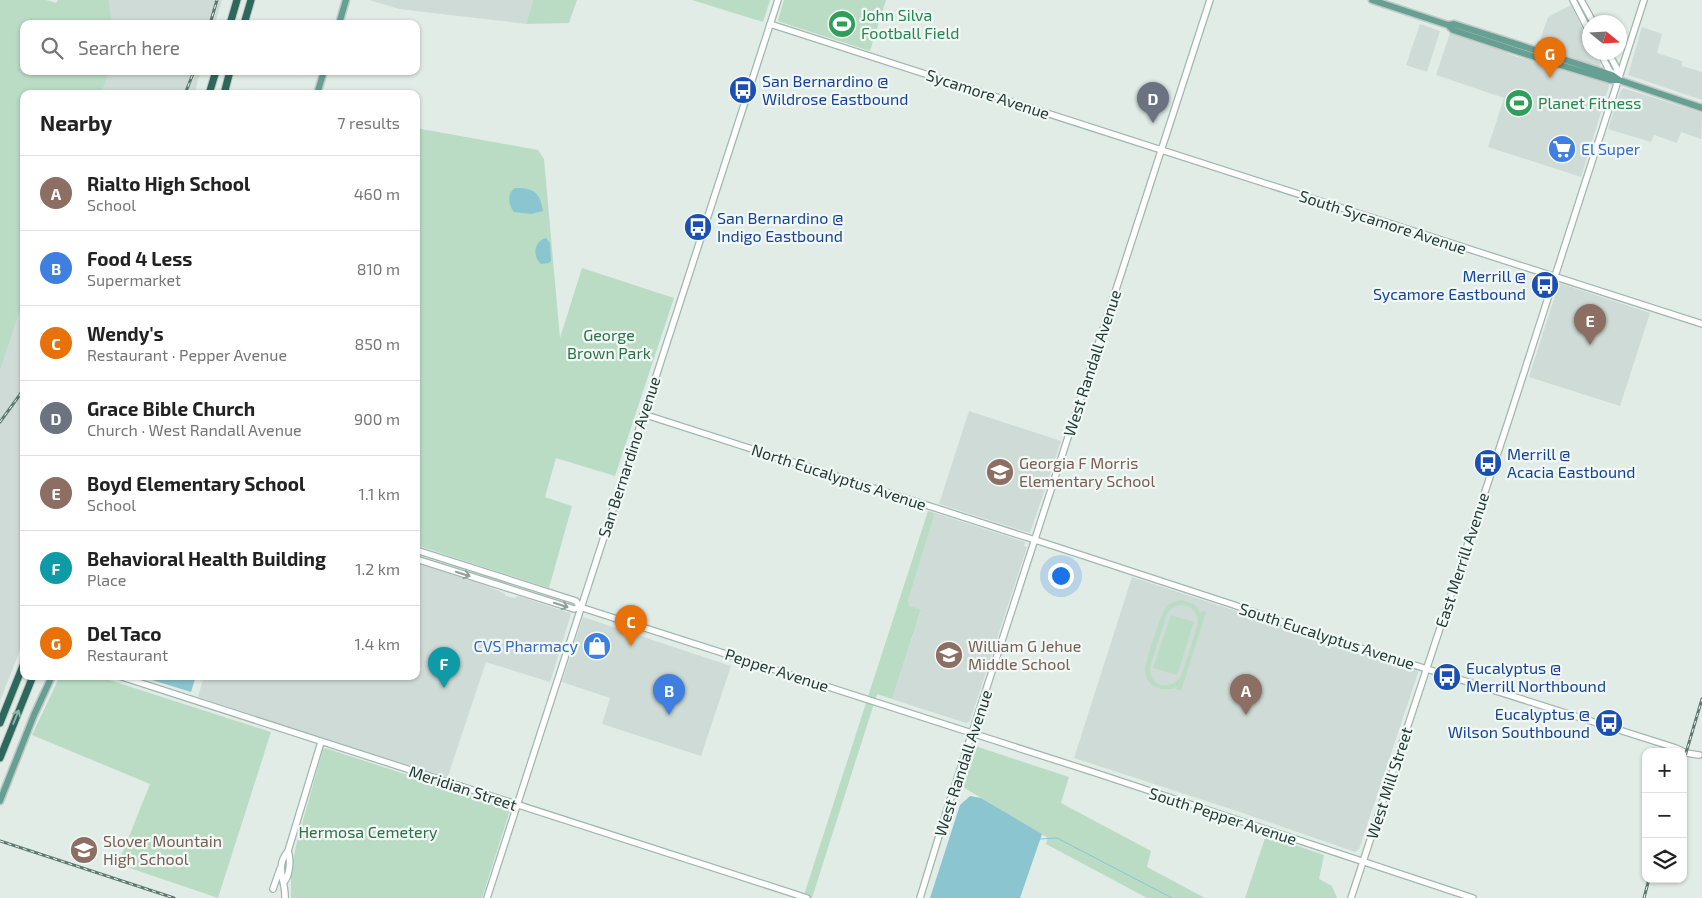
<!DOCTYPE html>
<html lang="en">
<head>
<meta charset="utf-8">
<style>
  body { margin:0; font-family:"Exo 2",sans-serif; background:#f6f6f6; color:#222 }
  .controls { position:absolute; right:15px; bottom:15px; display:grid; overflow:hidden; border-radius:10px; box-shadow:0 1px 4px #0004 }
  .controls button { width:45px; height:45px; display:grid; place-items:center; padding:0; border:0; border-bottom:1px solid #e0e0e0; background:#fff; color:#222; font:25px sans-serif }
  .compass { position:absolute; left:1582px; top:15px; width:45px; height:45px; border-radius:50%; background:#fff; box-shadow:0 1px 4px #0004; rotate:108deg }
  .you { position:absolute; left:1060px; top:575px; width:18px; height:18px; margin:-12px; border:4px solid #fff; border-radius:50%; background:#1a73e8; box-shadow:0 0 0 8px #1a73e833 }
  .badge { display:grid; place-items:center; width:32px; height:32px; border-radius:50%; background:#7f4c3c; color:#fff; font-size:16px; font-weight:700 }
  .pin { position:absolute; translate:-50% -41px; filter:drop-shadow(0 1px 2px #0008) }
  .pin::after { content:''; position:absolute; top:26px; width:18px; height:15px; background:inherit; clip-path:polygon(0 0,100% 0,50% 100%) }
  .list { margin:0; padding:0; list-style:none }
  h2 { display:flex; justify-content:space-between; align-items:center; height:65px; margin:0; padding:0 20px; font-size:21px }
  h2 small { font-size:16px; font-weight:400; color:#767676 }
  .list li { display:grid; grid-template-columns:32px 1fr auto; gap:15px; align-items:center; box-sizing:border-box; height:75px; padding:0 20px; border-top:1px solid #e0e0e0 }
  .list b { display:block; font-size:19px; white-space:nowrap }
  .list p { margin:0; font-size:16px; white-space:nowrap; color:#767676 }
  .list em { font-size:16px; font-style:normal; color:#767676 }
  .icon { flex:none; width:28px; height:28px; fill:none; stroke:currentColor; stroke-width:2; stroke-linecap:round; stroke-linejoin:round }
  .map { position:relative; flex:none; width:1702px; height:898px; overflow:hidden }
  .search { position:absolute; background:#fff; box-shadow:0 1px 4px #0004; left:20px; top:20px; width:400px; height:55px; display:flex; align-items:center; gap:12px; box-sizing:border-box; padding:0 18px; border-radius:10px; color:#767676; font-size:19px }
  .panel { position:absolute; background:#fff; box-shadow:0 1px 4px #0004; left:20px; top:90px; width:400px; height:590px; border-radius:10px }
  .map>svg:first-child { display:block }
  .built { fill:#cfdbd6 }
  .green { fill:#badcc4; fill-rule:evenodd }
  .water { fill:#8ac5d0 }
  .lines { fill:none; stroke-linecap:round; stroke-linejoin:round }
  .stream { stroke:#8ac5d0; stroke-width:1 }
  .secondary-casing { stroke:#a0b7af; stroke-width:8 }
  .primary-casing { stroke:#c1c8c6; stroke-width:9 }
  .highway-casing { stroke:#c1c8c6; stroke-width:9 }
  .secondary { stroke:#fff; stroke-width:5.5 }
  .primary { stroke:#66a092; stroke-width:6 }
  .highway { stroke:#2e685c; stroke-width:7 }
  .rail-casing { stroke:#5c7870; stroke-width:3 }
  .rail { stroke:#f2f8f5; stroke-width:1; stroke-dasharray:4; stroke-linecap:butt }
  .oneway { stroke:#909e9a }
  .oneway2 { stroke:#90b0a8 }
  .labels { text-anchor:middle; stroke-width:4.5; stroke-linejoin:round; paint-order:stroke }
  .leisure-label { font-size:16px; fill:#27864d; stroke:#f2f8f5; text-anchor:start }
  .transit-label { font-size:16px; fill:#164399; stroke:#f2f8f5; text-anchor:start }
  .street-label { font-size:16px; fill:#223c35; stroke:#f2f8f5 }
  .shop-label { font-size:16px; fill:#366cbe; stroke:#f2f8f5; text-anchor:start }
  .park-label { font-size:16px; fill:#2c7248; stroke:#f2f8f5 }
  .education-label { font-size:16px; fill:#785e54; stroke:#f2f8f5; text-anchor:start }
</style>
</head>
<body>
<div class="map">
<svg width="1702" height="898" viewBox="0 0 1702 898">
  <rect width="100%" height="100%" fill="#e1ece7"/>
  <path class="built" d="M109 0H222L215 24H112Z
    M369 0H533L526 24 399 9Z
    M1571 5 1589 42 1590 52 1595 53 1601 64 1598 67 1577 60 1576 58 1568 57 1538 46 1548 17Z
    M1420 24 1440 31 1427 72 1406 65Z
    M1642 27 1662 34 1657 53 1682 61V66L1702 72V100L1628 75Z
    M1621 30 1627 32 1619 55 1618 56 1615 53 1620 52Z
    M1450 33 1480 44 1507 51 1508 54 1608 84 1609 86 1581 177 1488 147 1504 98 1436 75Z
    M110 71H201L194 94H101Z
    M1623 88 1702 113 1701 139 1681 132 1677 143 1654 135 1651 142 1608 129 1621 90Z
    M1559 283 1650 313 1620 406 1529 377Z
    M24 298V640L0 701V371Z
    M969 411 1061 441 1030 533 939 504Z
    M935 513 1025 542 1024 546 1027 547 970 721 966 723 892 699 921 611 910 606 908 601Z
    M416 563 487 586 504 593 506 596 515 598 518 596 570 613 571 614 550 682 486 662 448 776 445 777 198 697 204 676H416Z
    M1132 577 1417 670 1418 673 1359 849 1355 852 1240 812 1074 758Z
    M583 617 731 666 701 756 602 724 610 698 562 682Z"/>
  <path class="green" d="M0 0H46L56 3 58 0H109L112 24H24V71H110L101 94H24V298L0 371Z
    M533 0H577L569 23 526 24Z
    M692 0H770L763 22Z
    M784 0H886L870 51 780 22 778 20Z
    M416 128 538 150 544 159 560 338 582 268 674 298 615 476 556 458 545 497 572 506 549 588 416 545Z
    M928 511 935 513 908 601 910 606 921 610 892 699 877 694 812 898H803Z
    M1182 600 1194 604 1201 613 1202 611 1206 612 1181 691 1176 689 1177 687C1163 693 1145 687 1145 669 1146 661 1161 612 1167 606 1171 602 1176 601 1182 600ZM1179 605C1191 605 1198 611 1198 623 1194 635 1185 670 1179 679 1174 685 1165 687 1158 684 1152 680 1150 674 1150 667L1167 613 1172 608Z
    M1171 615 1194 622 1177 675 1153 668Z
    M60 676H97L271 732 218 898 118 864 150 784 32 735Z
    M975 746 1069 777 1061 803 1151 851 1147 867 1205 898H1147L1046 844 1048 838 963 787Z
    M325 748 509 808 510 810 482 898H291V869L297 842 323 749Z
    M1266 835 1324 855 1319 879 1332 886 1337 898H1245Z"/>
  <path class="water" d="M515 188C535 188 540 193 543 211L531 214 514 212C508 205 507 193 515 188Z
    M546 238 550 243 551 261 549 263 541 264C532 256 534 241 546 238Z
    M139 676H196L191 692Z
    M970 796 981 798 1042 834 1020 898H930L960 805Z"/>
  <g class="lines">
    <path class="stream" d="M1040 839 1057 838 1172 898"/>
    <defs>
      <path id="secondary" d="M1573 0 1590 33
        M1581 0 1593 22
        M770 24 1702 324
        M1600 52 1609 70 1614 75
        M1608 52 1616 67 1619 78
        M643 414 1063 549 1234 605 1310 632 1676 748 1686 753 1699 755
        M416 550 576 601 580 607 586 609 1096 773 1473 898
        M416 559 574 609 580 607
        M119 676 807 898
        M284 882C290 875 291 859 288 851
        M273 889 280 869
        M285 898C286 880 274 868 288 851L321 742
        M487 898 778 0
        M920 898 946 813 1210 0
        M1351 898 1509 419 1644 0"/>
      <path id="primary" d="M1372 0 1448 25 1454 24 1612 75 1619 80 1702 108
        M339 24 346 0
        M1448 25 1453 30 1547 61 1610 80H1619
        M317 94 324 71
        M0 801 34 715 52 676"/>
      <path id="highway" d="M230 24 237 0
        M244 24 251 0
        M209 94 216 71
        M224 94 230 71
        M0 723 24 663
        M0 758 33 676"/>
    </defs>
    <use href="#secondary" class="secondary-casing"/>
    <use href="#primary" class="primary-casing"/>
    <use href="#highway" class="highway-casing"/>
    <use href="#secondary" class="secondary"/>
    <use href="#primary" class="primary"/>
    <use href="#highway" class="highway"/>
    <defs>
      <path id="rail" d="M210 24 217 0
        M185 94 194 71
        M0 422 24 389
        M1683 763 1702 699
        M0 841 174 898
        M1644 898 1649 879"/>
    </defs>
    <use href="#rail" class="rail-casing"/>
    <use href="#rail" class="rail"/>
  </g>
  <defs><path id="oneway-shaft" d="M-6 0H5M1.5-3L5.5 0L1.5 3" fill="none" stroke-width="1.6" stroke-linecap="round" stroke-linejoin="round" transform="scale(1.25)"/></defs>
  <g class="oneway">
    <use href="#oneway-shaft" transform="translate(463 574) rotate(18)"/>
    <use href="#oneway-shaft" transform="translate(561 605) rotate(18)"/>
  </g>
  <use class="oneway2" href="#oneway-shaft" transform="translate(16 717) rotate(-68)"/>
  <defs>
    <symbol id="stadium-disc" viewBox="-11 -11 22 22"><circle r="9.5" fill="#2e9e5b" stroke="#f2f8f5"/><path d="M0-5a6.5 5 0 1 0 0 10a6.5 5 0 1 0 0-10ZM-3.5-1.8h7v3.6h-7Z" fill="#fff"/></symbol>
    <symbol id="bus-disc" viewBox="-11 -11 22 22"><circle r="9.5" fill="#1a4fb4" stroke="#f2f8f5"/><path d="M-5-6H5V4H4V6H2V4H-2V6H-4V4H-5ZM-3.5-4V0h7V-4ZM-3.5 1.2v1.5H-2V1.2ZM2 1.2v1.5H3.5V1.2Z" fill="#fff"/></symbol>
    <symbol id="supermarket-disc" viewBox="-11 -11 22 22"><circle r="9.5" fill="#3f7fe0" stroke="#f2f8f5"/><path d="M-6-5.5h2.5l.6 2H6L4.5 2H-2.5L-4.4-4H-6ZM-1.5 3.2a1.3 1.3 0 1 0 .1 0ZM3 3.2a1.3 1.3 0 1 0 .1 0Z" fill="#fff"/></symbol>
    <symbol id="school-disc" viewBox="-11 -11 22 22"><circle r="9.5" fill="#8d6e63" stroke="#f2f8f5"/><path d="M0-5L7-2L0 1L-7-2ZM-4 1L0 2.5L4 1V4Q0 6-4 4Z" fill="#fff"/></symbol>
    <symbol id="shop-disc" viewBox="-11 -11 22 22"><circle r="9.5" fill="#3f7fe0" stroke="#f2f8f5"/><path d="M-5-2.5h2.3a2.7 3.5 0 0 1 5.4 0H5L5.5 6h-11ZM-1.5-2.5h3a1.5 2.3 0 0 0-3 0Z" fill="#fff"/></symbol>
  </defs>
  <g fill-rule="evenodd">
    <use href="#stadium-disc" x="826" y="8" width="32" height="32"/>
    <use href="#bus-disc" x="727" y="74" width="32" height="32"/>
    <use href="#stadium-disc" x="1503" y="87" width="32" height="32"/>
    <use href="#supermarket-disc" x="1546" y="133" width="32" height="32"/>
    <use href="#bus-disc" x="682" y="211" width="32" height="32"/>
    <use href="#bus-disc" x="1529" y="269" width="32" height="32"/>
    <use href="#bus-disc" x="1472" y="447" width="32" height="32"/>
    <use href="#school-disc" x="984" y="456" width="32" height="32"/>
    <use href="#shop-disc" x="581" y="630" width="32" height="32"/>
    <use href="#school-disc" x="933" y="639" width="32" height="32"/>
    <use href="#bus-disc" x="1431" y="661" width="32" height="32"/>
    <use href="#bus-disc" x="1593" y="707" width="32" height="32"/>
    <use href="#school-disc" x="68" y="834" width="32" height="32"/>
  </g>
  <g class="labels">
    <g class="leisure-label">
      <text x="861" y="21">John Silva<tspan x="861" dy="18">Football Field</tspan></text>
      <text x="1538" y="109">Planet Fitness</text>
    </g>
    <g class="transit-label">
      <text x="762" y="87">San Bernardino @<tspan x="762" dy="18">Wildrose Eastbound</tspan></text>
      <text x="717" y="224">San Bernardino @<tspan x="717" dy="18">Indigo Eastbound</tspan></text>
      <text x="1526" y="282" text-anchor="end">Merrill @<tspan x="1526" dy="18">Sycamore Eastbound</tspan></text>
      <text x="1507" y="460">Merrill @<tspan x="1507" dy="18">Acacia Eastbound</tspan></text>
      <text x="1466" y="674">Eucalyptus @<tspan x="1466" dy="18">Merrill Northbound</tspan></text>
      <text x="1590" y="720" text-anchor="end">Eucalyptus @<tspan x="1590" dy="18">Wilson Southbound</tspan></text>
    </g>
    <g class="street-label">
      <text transform="translate(988 94) rotate(18)" y="6">Sycamore Avenue</text>
      <text transform="translate(1383 222) rotate(18)" y="6">South Sycamore Avenue</text>
      <text transform="translate(1092 363) rotate(-72)" y="6">West Randall Avenue</text>
      <text transform="translate(629 457) rotate(-72)" y="6">San Bernardino Avenue</text>
      <text transform="translate(839 477) rotate(18)" y="6">North Eucalyptus Avenue</text>
      <text transform="translate(1462 560) rotate(-72)" y="6">East Merrill Avenue</text>
      <text transform="translate(1327 636) rotate(18)" y="6">South Eucalyptus Avenue</text>
      <text transform="translate(777 670) rotate(18)" y="6">Pepper Avenue</text>
      <text transform="translate(963 763) rotate(-72)" y="6">West Randall Avenue</text>
      <text transform="translate(1389 783) rotate(-72)" y="6">West Mill Street</text>
      <text transform="translate(463 788) rotate(18)" y="6">Meridian Street</text>
      <text transform="translate(1223 816) rotate(18)" y="6">South Pepper Avenue</text>
    </g>
    <g class="shop-label">
      <text x="1581" y="155">El Super</text>
      <text x="578" y="652" text-anchor="end">CVS Pharmacy</text>
    </g>
    <g class="park-label">
      <text x="609" y="341">George<tspan x="609" dy="18">Brown Park</tspan></text>
      <text x="368" y="838">Hermosa Cemetery</text>
    </g>
    <g class="education-label">
      <text x="1019" y="469">Georgia F Morris<tspan x="1019" dy="18">Elementary School</tspan></text>
      <text x="968" y="652">William G Jehue<tspan x="968" dy="18">Middle School</tspan></text>
      <text x="103" y="847">Slover Mountain<tspan x="103" dy="18">High School</tspan></text>
    </g>
  </g>
</svg>
<div class="controls">
<button>+</button>
<button>−</button>
<button><svg class="icon" aria-label="layers" viewBox="0 0 24 24"><path d="M12 4l9 5-9 5-9-5zM3 14l9 5 9-5"/></svg></button>
</div>
<svg class="compass" viewBox="-18 -18 36 36"><path d="M0-13l5 13h-10z" fill="#e53935"/><path d="M0 13l5-13h-10z" fill="#767676"/></svg>
<div class="you"></div>
<div class="pin badge" style="left:1246px;top:715px;background:#8d6e63">A</div>
<div class="pin badge" style="left:669px;top:715px;background:#3f7fe0">B</div>
<div class="pin badge" style="left:631px;top:646px;background:#e8710a">C</div>
<div class="pin badge" style="left:1153px;top:123px;background:#6b7280">D</div>
<div class="pin badge" style="left:1590px;top:345px;background:#8d6e63">E</div>
<div class="pin badge" style="left:444px;top:688px;background:#0f9aa8">F</div>
<div class="pin badge" style="left:1550px;top:78px;background:#e8710a">G</div>
<div class="search"><svg class="icon" aria-label="search" viewBox="0 0 24 24"><circle cx="10" cy="10" r="6"/><path d="M15 15l6 6"/></svg>Search here</div>
<section class="panel">
<h2>Nearby<small>7 results</small></h2>
<ul class="list">
<li><span class="badge" style="background:#8d6e63">A</span><div><b>Rialto High School</b><p>School</p></div><em>460 m</em></li>
<li><span class="badge" style="background:#3f7fe0">B</span><div><b>Food 4 Less</b><p>Supermarket</p></div><em>810 m</em></li>
<li><span class="badge" style="background:#e8710a">C</span><div><b>Wendy's</b><p>Restaurant · Pepper Avenue</p></div><em>850 m</em></li>
<li><span class="badge" style="background:#6b7280">D</span><div><b>Grace Bible Church</b><p>Church · West Randall Avenue</p></div><em>900 m</em></li>
<li><span class="badge" style="background:#8d6e63">E</span><div><b>Boyd Elementary School</b><p>School</p></div><em>1.1 km</em></li>
<li><span class="badge" style="background:#0f9aa8">F</span><div><b>Behavioral Health Building</b><p>Place</p></div><em>1.2 km</em></li>
<li><span class="badge" style="background:#e8710a">G</span><div><b>Del Taco</b><p>Restaurant</p></div><em>1.4 km</em></li>
</ul>
</section>
</div>
</body>
</html>
